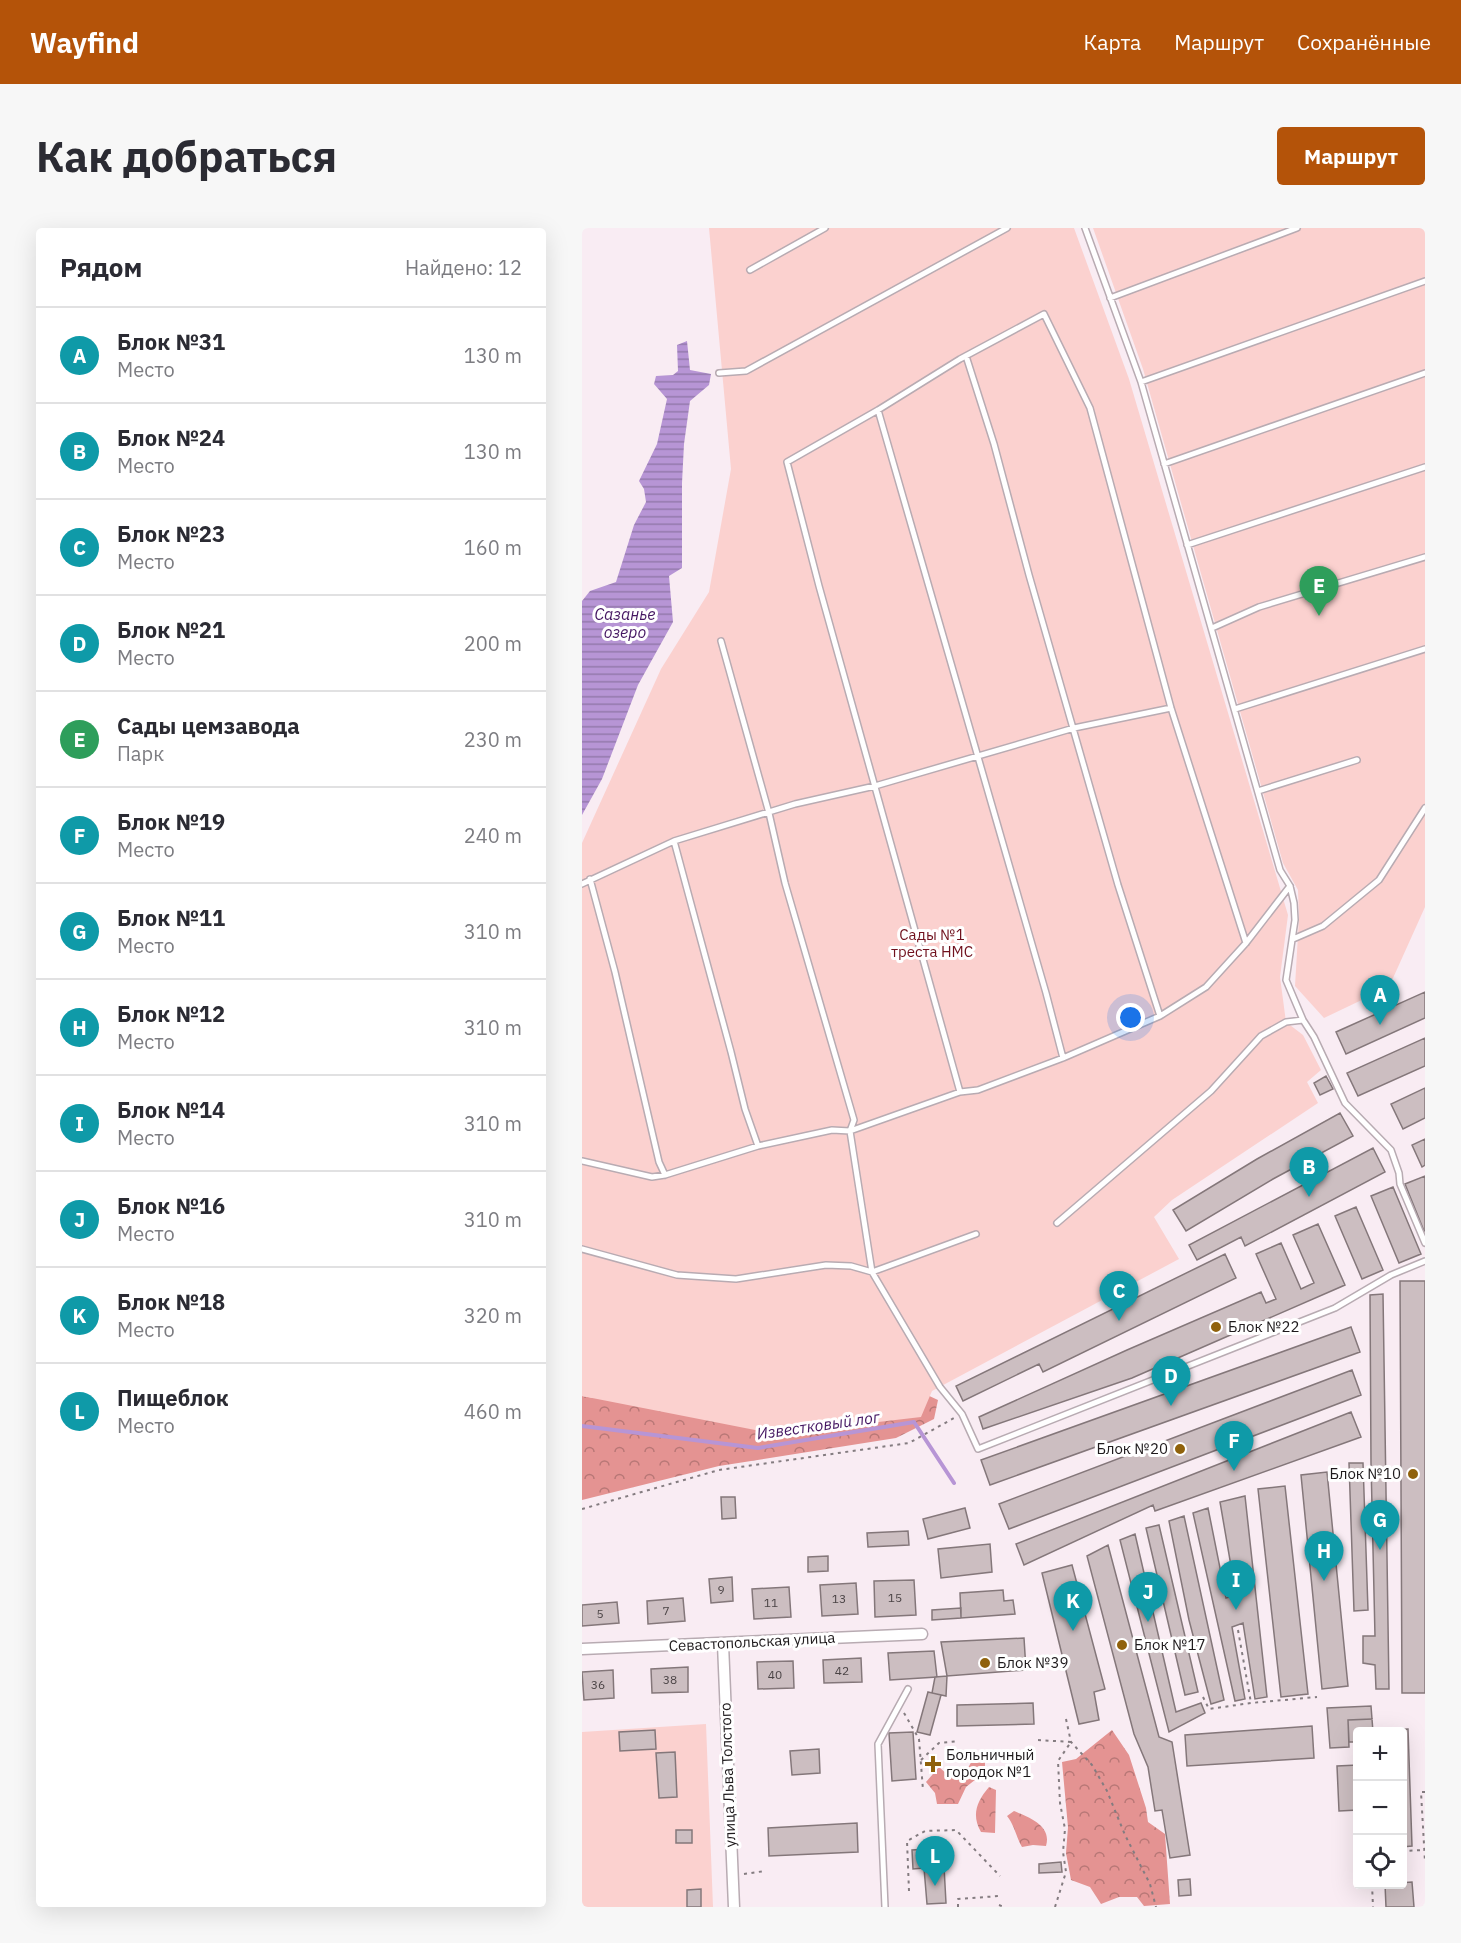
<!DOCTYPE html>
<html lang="ru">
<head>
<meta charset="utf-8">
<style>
  body { margin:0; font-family:"IBM Plex Sans",sans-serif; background:#f7f7f7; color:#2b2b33 }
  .controls { position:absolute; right:18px; bottom:18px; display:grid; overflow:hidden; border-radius:6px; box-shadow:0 6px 24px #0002 }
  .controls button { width:54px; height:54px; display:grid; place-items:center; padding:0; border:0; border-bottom:2px solid #e1e1e2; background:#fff; color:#2b2b33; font:30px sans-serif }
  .you { position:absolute; left:549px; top:790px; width:21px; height:21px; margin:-15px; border:4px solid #fff; border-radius:50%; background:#1a73e8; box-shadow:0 0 0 9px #1a73e833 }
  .badge { display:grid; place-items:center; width:39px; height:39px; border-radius:50%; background:#b45309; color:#fff; font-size:20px; font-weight:700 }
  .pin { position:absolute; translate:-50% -50px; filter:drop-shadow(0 2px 3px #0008) }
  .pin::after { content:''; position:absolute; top:32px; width:21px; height:18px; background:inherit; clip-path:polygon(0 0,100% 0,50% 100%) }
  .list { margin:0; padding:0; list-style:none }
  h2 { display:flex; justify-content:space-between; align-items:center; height:78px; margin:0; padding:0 24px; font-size:26px }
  h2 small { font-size:20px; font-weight:400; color:#7c7c81 }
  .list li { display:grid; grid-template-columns:39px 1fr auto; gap:18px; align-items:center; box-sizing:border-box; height:96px; padding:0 24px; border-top:2px solid #e1e1e2 }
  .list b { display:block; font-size:22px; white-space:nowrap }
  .list p { margin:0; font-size:20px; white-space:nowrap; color:#7c7c81 }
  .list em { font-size:20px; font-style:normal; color:#7c7c81 }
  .icon { flex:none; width:33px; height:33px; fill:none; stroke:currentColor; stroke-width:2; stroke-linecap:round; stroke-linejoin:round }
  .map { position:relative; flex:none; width:843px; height:1679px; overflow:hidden; border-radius:6px }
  header { display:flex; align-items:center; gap:36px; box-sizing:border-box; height:84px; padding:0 30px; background:#b45309; color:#fff }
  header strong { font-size:28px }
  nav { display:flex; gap:33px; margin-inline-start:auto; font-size:21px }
  .intro { display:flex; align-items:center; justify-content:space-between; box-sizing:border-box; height:144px; padding:0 36px }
  h1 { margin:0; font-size:42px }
  .button { padding:15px 27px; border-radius:6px; background:#b45309; color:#fff; font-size:21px; font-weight:700 }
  main { display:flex; gap:36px; padding:0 36px }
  aside { flex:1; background:#fff; border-radius:6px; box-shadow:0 6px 24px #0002 }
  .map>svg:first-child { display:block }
  .forest { fill:url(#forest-crowns) }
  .green { fill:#fbd1cf }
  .water { fill:url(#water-rules) }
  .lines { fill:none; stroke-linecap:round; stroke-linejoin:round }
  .stream { stroke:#b795d5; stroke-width:4 }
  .building { fill:#ccbec1; stroke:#84777a; stroke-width:1.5 }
  .service-casing { stroke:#b8abb2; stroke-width:8 }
  .minor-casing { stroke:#b8abb2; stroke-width:13 }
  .path { stroke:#847c80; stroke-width:2; stroke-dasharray:3 4.5; stroke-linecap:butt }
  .service { stroke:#fff; stroke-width:5 }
  .minor { stroke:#fff; stroke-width:10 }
  .poi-dot { fill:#90620c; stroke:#fff; stroke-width:2 }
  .labels { text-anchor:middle; stroke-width:6; stroke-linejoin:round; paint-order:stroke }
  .number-label { font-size:12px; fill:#4a4345 }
  .park-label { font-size:15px; fill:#70111d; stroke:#fff }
  .poi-label { font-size:15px; fill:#1e1a1c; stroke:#fff; text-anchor:start }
  .street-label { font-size:15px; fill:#1e1a1c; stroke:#fff }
  .water-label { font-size:16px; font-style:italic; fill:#451762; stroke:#fff }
</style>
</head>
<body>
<header>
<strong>Wayfind</strong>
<nav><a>Карта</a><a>Маршрут</a><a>Сохранённые</a></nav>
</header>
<div class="intro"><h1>Как добраться</h1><a class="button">Маршрут</a></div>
<main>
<aside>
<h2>Рядом<small>Найдено: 12</small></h2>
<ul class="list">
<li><span class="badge" style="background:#0f9aa8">A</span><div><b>Блок №31</b><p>Место</p></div><em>130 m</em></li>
<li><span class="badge" style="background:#0f9aa8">B</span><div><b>Блок №24</b><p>Место</p></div><em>130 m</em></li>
<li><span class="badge" style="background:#0f9aa8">C</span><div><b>Блок №23</b><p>Место</p></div><em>160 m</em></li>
<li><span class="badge" style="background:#0f9aa8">D</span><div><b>Блок №21</b><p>Место</p></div><em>200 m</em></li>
<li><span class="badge" style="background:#2e9e5b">E</span><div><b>Сады цемзавода</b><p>Парк</p></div><em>230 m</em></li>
<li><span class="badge" style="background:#0f9aa8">F</span><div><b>Блок №19</b><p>Место</p></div><em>240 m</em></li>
<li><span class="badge" style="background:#0f9aa8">G</span><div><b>Блок №11</b><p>Место</p></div><em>310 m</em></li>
<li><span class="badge" style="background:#0f9aa8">H</span><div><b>Блок №12</b><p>Место</p></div><em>310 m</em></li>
<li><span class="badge" style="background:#0f9aa8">I</span><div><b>Блок №14</b><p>Место</p></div><em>310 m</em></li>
<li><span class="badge" style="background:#0f9aa8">J</span><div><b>Блок №16</b><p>Место</p></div><em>310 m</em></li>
<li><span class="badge" style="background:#0f9aa8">K</span><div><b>Блок №18</b><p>Место</p></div><em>320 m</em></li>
<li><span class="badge" style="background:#0f9aa8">L</span><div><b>Пищеблок</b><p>Место</p></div><em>460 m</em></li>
</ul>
</aside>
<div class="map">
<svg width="843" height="1679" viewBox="0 0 843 1679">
  <defs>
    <pattern id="forest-crowns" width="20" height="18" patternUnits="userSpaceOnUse" patternTransform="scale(1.5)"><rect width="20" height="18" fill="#e49392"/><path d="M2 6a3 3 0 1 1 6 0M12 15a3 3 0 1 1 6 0" fill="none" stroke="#b87776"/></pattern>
    <pattern id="water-rules" width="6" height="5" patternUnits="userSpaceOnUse" patternTransform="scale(1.5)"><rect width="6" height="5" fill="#b795d5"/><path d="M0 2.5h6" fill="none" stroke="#9479ac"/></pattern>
  </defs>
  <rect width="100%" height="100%" fill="#f9ecf3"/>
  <path class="forest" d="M343 1166 356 1172 352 1191 314 1210 137 1238 0 1272V1168L12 1170Z
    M530 1502 547 1527 564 1580 566 1594 583 1606 588 1676 562 1678 555 1669H537L519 1676 508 1659 489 1652 484 1625 486 1599 480 1534 494 1531Z
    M391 1531 403 1534V1544L384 1559 376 1576H355L353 1565 344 1554 357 1539 366 1547H382Z
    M407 1559 414 1562 413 1605 399 1604C389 1587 395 1573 407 1559Z
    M432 1583C448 1590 470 1598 464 1618L451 1617 440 1619C434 1609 433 1598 425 1588Z"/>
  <path class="green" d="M127 0H492L547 151 706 687 698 749 704 794 721 807 739 842 725 854 736 875 590 972 572 989 597 1031 350 1163 339 1189 194 1206 0 1168V615L79 441 127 364 149 241Z
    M511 0H843V679L807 759 742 790 713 758 717 690 716 662 701 635 561 141Z
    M124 1496 131 1679H0V1504Z"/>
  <path class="water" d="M105 113 108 142 129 146 127 157 108 173 102 216 100 255V340L87 348 91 394 56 457 20 551 0 587V373L8 363 34 354 52 297 64 274 62 261 57 253 75 216 85 171 72 156 74 148 91 147 96 143 95 117Z"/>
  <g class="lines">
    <path class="stream" d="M0 1198 176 1220 332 1194 372 1255"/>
  </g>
  <path class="building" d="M843 764V790L764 826 754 804Z
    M843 810V838L776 868 765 845Z
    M744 848 751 861 738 867 732 855Z
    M843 860V890L821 901 809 876Z
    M758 885 771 908 691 951 604 1003 591 982 675 931Z
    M843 911V937L840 939 830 917Z
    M791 920 803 944 663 1018 659 1009 615 1032 607 1017Z
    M843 948V1003H842L823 956Z
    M811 959 839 1026 817 1035 789 968Z
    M774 979 801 1042 780 1051 753 988Z
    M736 996 763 1057 550 1150 401 1201 397 1189 545 1122 679 1064 684 1075 694 1071 674 1026 699 1015 719 1061 732 1055 711 1007Z
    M643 1026 654 1050 461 1144 457 1136 381 1173 374 1158Z
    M818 1053H843V1465H820Z
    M801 1066 807 1461H794L793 1437 781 1435V1408H793L789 1235 788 1067Z
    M769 1099 778 1124 408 1257 399 1232Z
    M770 1142 779 1167 427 1301 417 1276Z
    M769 1184 779 1209 573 1283 571 1277 442 1337 434 1316Z
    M767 1235H781L786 1382 772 1383Z
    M745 1244 766 1458 740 1461 719 1247Z
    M703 1258 726 1466 699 1469 676 1261Z
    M663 1268 685 1469 673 1471 661 1395 650 1399 663 1471 653 1473 611 1285 626 1280 644 1370 654 1367 638 1274Z
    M139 1269H153L154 1290 140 1291Z
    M383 1280 388 1300 346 1311 341 1291Z
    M602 1288 642 1472 629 1476 607 1392 587 1293Z
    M577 1297 616 1464 603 1467 564 1300Z
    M326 1303 327 1317 286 1319 285 1305Z
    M553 1306 594 1484 619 1475 623 1485 587 1504 538 1312Z
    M408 1316 410 1344 359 1350 356 1321Z
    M526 1317 577 1509 590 1514 608 1627 588 1630 580 1582 573 1583 566 1539 552 1506 505 1328Z
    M246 1328V1343L226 1344V1329Z
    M490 1337 523 1461 512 1464 517 1492 497 1496 460 1345Z
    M150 1349 151 1373 129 1375 127 1351Z
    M332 1352 334 1387 293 1389 292 1353Z
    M274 1355 276 1386 240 1388 238 1357Z
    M207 1359 209 1389 172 1391 170 1361Z
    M421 1362 422 1373 431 1372 433 1386 379 1390 378 1365Z
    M101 1370 103 1393 66 1396 65 1373Z
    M35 1374 37 1395 0 1398V1377Z
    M379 1380V1390L350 1392V1382Z
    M442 1410 444 1442 365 1448 359 1414Z
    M352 1423 355 1449 308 1452 306 1425Z
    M279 1430 280 1454 242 1455 241 1432Z
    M211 1433 212 1460 176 1461 175 1434Z
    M106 1439V1464L70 1465 69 1441Z
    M31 1442 32 1470 2 1472 0 1444Z
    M365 1448 364 1468 350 1465 353 1449Z
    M346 1464 359 1467 348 1507 335 1504Z
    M451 1475 452 1496 375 1498V1477Z
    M789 1478 790 1491 766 1492 767 1519 748 1520 745 1480Z
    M790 1491 791 1504H776V1514H767L766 1492Z
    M730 1498 732 1530 605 1538 603 1507Z
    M826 1501 830 1618 820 1619V1504L791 1502Z
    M73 1502 74 1521 38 1523 37 1504Z
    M331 1504 334 1551 310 1553 307 1505Z
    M237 1521 238 1545 210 1547 208 1523Z
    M93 1524 95 1569 77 1570 74 1525Z
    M776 1537V1582L757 1583 755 1538Z
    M275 1595 276 1624 187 1628 186 1600Z
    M94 1602H110V1615H94Z
    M361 1620 364 1675 345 1676 342 1640 331 1641 330 1622Z
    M479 1634 480 1644 457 1645V1636Z
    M608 1651 609 1667 597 1668 596 1652Z
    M830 1654 832 1679H804L803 1656Z
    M119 1661V1679H105V1662Z"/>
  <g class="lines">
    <defs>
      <path id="service" d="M503 0 559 154 698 642 708 658 712 675 713 692 704 752 721 792 732 809 763 875 809 922 817 945 818 956 843 1015
        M168 42 243 0
        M528 70 715 0
        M384 128 412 216 447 347 536 657 578 788
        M137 145 164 143 425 0
        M559 154 843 53
        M296 182 464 765 481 830
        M582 236 843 145
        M605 317 843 239
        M630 400 677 379 843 329
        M139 413 187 585 203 655 272 892 268 903 290 1044 358 1159 380 1186 396 1221 753 1080 809 1047 843 1033
        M653 481 843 421
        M676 563 775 532
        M92 613 149 824 163 881 176 918
        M8 651 33 744 77 934 83 947
        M0 656 92 613 213 576 293 558 492 500 589 480
        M711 711 741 698 797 652 843 580
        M378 864 237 358 205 234 296 182 378 131 462 86 508 180 589 480 664 715
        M0 933 70 949 83 947 176 918 250 902 268 903 378 864 396 862 481 830 578 788 624 759 664 715 708 658
        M475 995 629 863 679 808 704 794 721 792
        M0 1021 95 1047 154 1051 244 1037 269 1038 290 1044 394 1006
        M303 1679 296 1516 326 1461"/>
      <path id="minor" d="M141 1416 152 1679
        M0 1421 340 1406"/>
    </defs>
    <use href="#service" class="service-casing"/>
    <use href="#minor" class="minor-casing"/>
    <path class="path" d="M0 1281 137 1242 327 1215 372 1190
      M656 1402 669 1475
      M621 1469 627 1481 669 1475 735 1469
      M322 1485 337 1511 341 1562
      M484 1491 489 1514 510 1537 525 1563 543 1607 568 1656 574 1679
      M456 1512 489 1514
      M339 1532 357 1515 377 1513
      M843 1564H839L843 1634
      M820 1623 842 1622
      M162 1646 183 1643
      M790 1656 791 1679
      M327 1663 325 1613 343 1603 374 1602 418 1648
      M417 1677 422 1679
      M376 1679V1671L417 1668
      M473 1679 484 1644 481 1624 483 1601 478 1575 476 1533 489 1514"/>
    <use href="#service" class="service"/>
    <use href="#minor" class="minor"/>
  </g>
  <g class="poi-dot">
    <circle cx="634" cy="1099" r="6"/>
    <circle cx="598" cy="1221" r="6"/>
    <circle cx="831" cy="1246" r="6"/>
    <circle cx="540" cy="1417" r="6"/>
    <circle cx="403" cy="1435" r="6"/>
    <path d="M348 1527h6v6h6v6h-6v6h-6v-6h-6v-6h6z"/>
  </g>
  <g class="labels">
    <g class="number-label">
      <text x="139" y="1366">9</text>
      <text x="313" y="1374">15</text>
      <text x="257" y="1375">13</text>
      <text x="189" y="1379">11</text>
      <text x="84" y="1387">7</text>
      <text x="18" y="1390">5</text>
      <text x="260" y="1447">42</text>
      <text x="193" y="1451">40</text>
      <text x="88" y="1456">38</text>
      <text x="16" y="1461">36</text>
    </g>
    <g class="park-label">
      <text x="350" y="712">Сады №1<tspan x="350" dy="17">треста НМС</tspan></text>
    </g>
    <g class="poi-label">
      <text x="646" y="1104">Блок №22</text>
      <text x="586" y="1226" text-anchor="end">Блок №20</text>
      <text x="819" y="1251" text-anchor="end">Блок №10</text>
      <text x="552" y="1422">Блок №17</text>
      <text x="415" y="1440">Блок №39</text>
      <text x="364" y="1532">Больничный<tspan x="364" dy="17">городок №1</tspan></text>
    </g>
    <g class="street-label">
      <text transform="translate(170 1414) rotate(-3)" y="5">Севастопольская улица</text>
      <text transform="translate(146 1547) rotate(-92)" y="5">улица Льва Толстого</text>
    </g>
    <g class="water-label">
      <text x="43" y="392">Сазанье<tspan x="43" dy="18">озеро</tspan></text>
      <text transform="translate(236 1197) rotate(-8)" y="6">Известковый лог</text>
    </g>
  </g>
</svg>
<div class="controls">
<button>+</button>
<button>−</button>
<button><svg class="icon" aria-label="locate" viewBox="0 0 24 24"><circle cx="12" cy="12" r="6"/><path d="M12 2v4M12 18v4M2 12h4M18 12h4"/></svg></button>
</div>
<div class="you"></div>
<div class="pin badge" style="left:798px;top:797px;background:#0f9aa8">A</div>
<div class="pin badge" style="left:727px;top:969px;background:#0f9aa8">B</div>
<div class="pin badge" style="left:537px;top:1093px;background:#0f9aa8">C</div>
<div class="pin badge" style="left:589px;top:1178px;background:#0f9aa8">D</div>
<div class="pin badge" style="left:737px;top:388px;background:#2e9e5b">E</div>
<div class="pin badge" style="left:652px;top:1243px;background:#0f9aa8">F</div>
<div class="pin badge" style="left:798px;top:1322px;background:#0f9aa8">G</div>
<div class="pin badge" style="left:742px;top:1353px;background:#0f9aa8">H</div>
<div class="pin badge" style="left:654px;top:1382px;background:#0f9aa8">I</div>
<div class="pin badge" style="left:566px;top:1394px;background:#0f9aa8">J</div>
<div class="pin badge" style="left:491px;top:1403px;background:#0f9aa8">K</div>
<div class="pin badge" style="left:353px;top:1658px;background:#0f9aa8">L</div>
</div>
</main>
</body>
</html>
